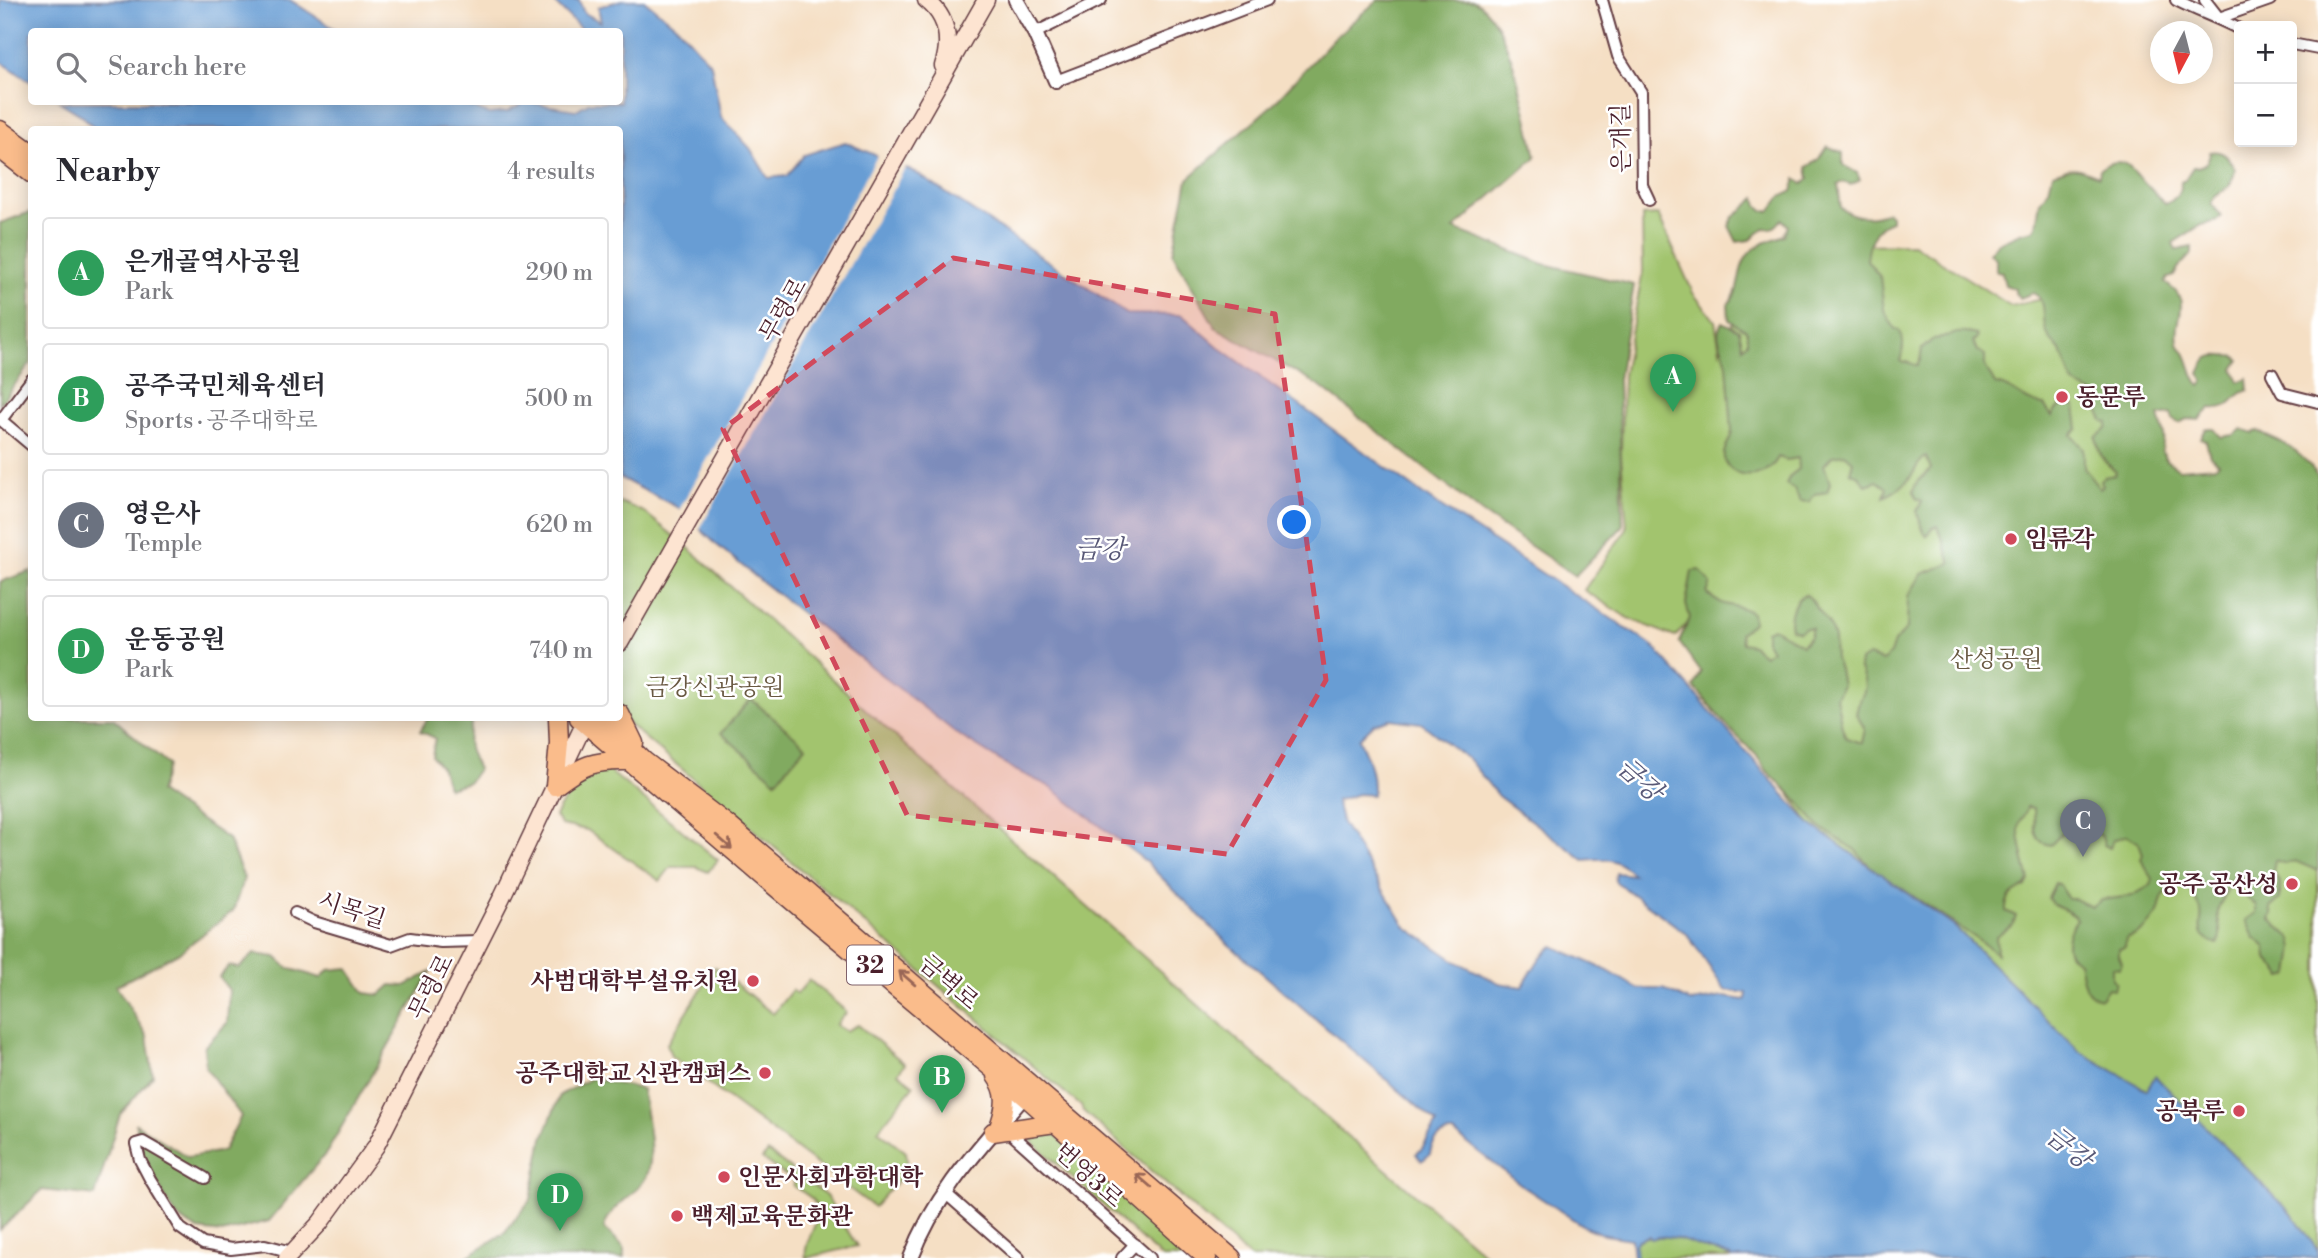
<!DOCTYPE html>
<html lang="en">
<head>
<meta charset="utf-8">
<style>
  body { margin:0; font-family:"Libre Bodoni","Noto Serif KR",serif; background:#f7f7f7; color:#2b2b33 }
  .controls { position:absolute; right:21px; top:21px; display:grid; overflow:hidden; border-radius:7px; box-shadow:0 4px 18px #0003 }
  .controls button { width:63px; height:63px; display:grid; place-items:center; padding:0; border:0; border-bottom:2px solid #e1e1e2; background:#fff; color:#2b2b33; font:35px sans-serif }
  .compass { position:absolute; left:2150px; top:21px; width:63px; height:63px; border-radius:50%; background:#fff; box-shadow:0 4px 18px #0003; rotate:187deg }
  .you { position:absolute; left:1295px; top:523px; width:24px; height:24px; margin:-18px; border:5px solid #fff; border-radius:50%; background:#1a73e8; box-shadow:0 0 0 10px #1a73e833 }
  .badge { display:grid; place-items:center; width:46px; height:46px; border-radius:50%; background:#d1495b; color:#fff; font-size:23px; font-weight:700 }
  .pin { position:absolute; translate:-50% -58px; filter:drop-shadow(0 2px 4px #0008) }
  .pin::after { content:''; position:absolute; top:37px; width:24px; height:21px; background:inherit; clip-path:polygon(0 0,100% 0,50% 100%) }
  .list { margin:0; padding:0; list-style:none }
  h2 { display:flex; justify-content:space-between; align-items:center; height:91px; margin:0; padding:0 28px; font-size:30px }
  h2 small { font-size:23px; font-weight:400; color:#7c7c81 }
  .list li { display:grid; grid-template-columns:46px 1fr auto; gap:21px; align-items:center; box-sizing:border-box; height:112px; margin:0 14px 14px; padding:0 14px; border:2px solid #e1e1e2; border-radius:7px }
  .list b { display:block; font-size:26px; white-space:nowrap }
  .list p { margin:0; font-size:23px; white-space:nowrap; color:#7c7c81 }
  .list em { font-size:23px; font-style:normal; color:#7c7c81 }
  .icon { flex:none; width:38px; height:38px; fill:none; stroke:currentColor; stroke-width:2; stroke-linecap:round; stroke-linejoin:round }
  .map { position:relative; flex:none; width:2318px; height:1258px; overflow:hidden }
  .search { position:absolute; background:#fff; box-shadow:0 4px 18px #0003; left:28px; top:28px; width:595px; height:77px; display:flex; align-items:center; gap:18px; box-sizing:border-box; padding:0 24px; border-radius:7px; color:#7c7c81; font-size:26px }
  .panel { position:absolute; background:#fff; box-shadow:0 4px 18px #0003; left:28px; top:126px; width:595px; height:595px; border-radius:7px }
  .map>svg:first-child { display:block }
  .green { fill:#a2c46e; stroke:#76724c; stroke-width:2 }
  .forest { fill:#81aa61; stroke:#666446; stroke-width:2 }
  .water { fill:#689dd4; stroke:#595e80; stroke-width:2; fill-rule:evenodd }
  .pier { fill:#f5dfc4 }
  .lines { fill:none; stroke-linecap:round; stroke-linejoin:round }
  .minor-casing { stroke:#643c42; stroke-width:14 }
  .tertiary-casing { stroke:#643c42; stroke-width:18 }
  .secondary-casing { stroke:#643c42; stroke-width:19 }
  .primary-casing { stroke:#643c42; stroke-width:21 }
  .trunk-casing { stroke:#643c42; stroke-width:21 }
  .minor { stroke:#fff; stroke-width:10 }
  .tertiary { stroke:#fff; stroke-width:14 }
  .secondary { stroke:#fde4d1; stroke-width:16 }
  .primary { stroke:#fabc8b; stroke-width:18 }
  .trunk { stroke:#fabc8b; stroke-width:18 }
  .oneway { stroke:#996656 }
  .marked { fill:#d1495b; fill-opacity:0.2; stroke:#d1495b; stroke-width:5; stroke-dasharray:14 9; stroke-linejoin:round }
  .poi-dot { fill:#d1495b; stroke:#fff; stroke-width:2.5 }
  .labels { text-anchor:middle; stroke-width:5; stroke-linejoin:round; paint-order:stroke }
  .shield { fill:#fff; stroke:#80626b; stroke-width:2 }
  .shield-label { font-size:23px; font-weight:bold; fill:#4a1f2b }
  .street-label { font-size:24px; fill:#4a1f2b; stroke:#fff }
  .poi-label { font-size:24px; font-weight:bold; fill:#4a1f2b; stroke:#fff; text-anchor:start }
  .park-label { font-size:24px; fill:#695942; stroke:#fff }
  .water-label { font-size:26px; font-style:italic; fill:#585877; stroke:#fff }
</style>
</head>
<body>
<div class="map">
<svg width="2318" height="1258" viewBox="0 0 2318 1258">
  <rect width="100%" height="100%" fill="#fff"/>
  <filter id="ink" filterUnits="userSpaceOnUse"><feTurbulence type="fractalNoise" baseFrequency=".0143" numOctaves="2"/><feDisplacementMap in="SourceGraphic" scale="14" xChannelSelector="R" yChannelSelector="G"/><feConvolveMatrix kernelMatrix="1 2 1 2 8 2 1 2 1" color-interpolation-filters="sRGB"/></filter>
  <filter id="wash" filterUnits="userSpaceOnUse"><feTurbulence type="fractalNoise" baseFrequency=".00686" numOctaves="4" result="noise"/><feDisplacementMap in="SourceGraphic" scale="28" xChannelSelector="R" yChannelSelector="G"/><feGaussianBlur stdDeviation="1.57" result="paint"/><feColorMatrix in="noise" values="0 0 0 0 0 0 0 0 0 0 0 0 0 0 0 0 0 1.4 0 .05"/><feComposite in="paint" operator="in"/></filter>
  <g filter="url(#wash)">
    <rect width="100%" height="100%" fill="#f5dfc4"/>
    <path class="green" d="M1658 215 1693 293 1715 321 1720 351 1754 274 1808 246 1913 244 2011 306 2095 287 2147 468 2318 557V1251L2294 1216 2155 1077 2147 1090 2079 1051 1955 927 1809 823 1744 725 1701 609 1675 637 1628 618 1584 590 1627 528 1621 454 1623 375 1643 271 1642 216Z
      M620 502 644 512 684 544 908 748 1310 1104 1489 1258H1250L1083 1111 1081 1106 1064 1092 625 721 620 716Z
      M607 769 718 860 708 872 696 867H671L660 881 587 830 561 825 555 816 577 778 589 770Z
      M715 967 773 1014 792 990 797 994 809 980 847 1012 836 1025 846 1031 858 1025 905 1064 898 1073 914 1085 878 1130 906 1152 908 1169 874 1207 671 1056 667 1044Z
      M1050 1130 1195 1258H1162L1027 1137Z
      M768 1152 826 1196 857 1246 806 1258C802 1238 828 1218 812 1199 807 1194 799 1190 793 1186L795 1182 762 1159Z
      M1650 1236 1673 1237 1726 1253 1733 1258H1637L1635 1245 1638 1240Z"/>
    <path class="forest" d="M1378 0C1393 0 1465 0 1474 1 1510 17 1527 120 1536 157L1454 229 1544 264 1634 285 1618 379 1623 526 1575 576 1482 513 1318 385 1215 327 1173 253 1188 179 1271 106 1335 37Z
      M1827 146 1843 153V165L1857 173 1860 180 1851 185 1843 182 1838 185 1841 208C1854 218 1872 219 1887 212L1891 215V221C1873 226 1869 244 1867 260L1880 277 1884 310 1895 329 1899 330C1905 339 1903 352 1900 361L1904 363 1908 362 1917 366 1920 360 1922 349 1933 339C1953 339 1950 328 1976 335L1977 338 1973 342 1978 351 1985 355V366L1995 384C2013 386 2025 404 2044 405L2052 416C2056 408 2065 402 2075 406L2078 429 2072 435 2084 449V468L2100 488 2103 485 2100 480 2104 477 2115 475 2116 471C2104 464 2098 451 2096 437L2107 429 2108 423 2103 421 2096 404 2097 397C2090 390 2084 390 2078 386 2069 382 2067 364 2063 356 2059 347 2051 342 2047 333 2040 318 2050 303 2033 293L2020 298 2015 293V289L2005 285 2002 272 1996 271V259L1989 253 1998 243 2020 233 2033 230 2036 226 2040 201 2049 189 2053 173C2076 164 2078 169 2099 176L2100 169C2109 162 2118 159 2128 165L2165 204C2175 201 2181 191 2181 181H2184L2193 167C2204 167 2209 163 2210 152 2224 149 2229 159 2236 169L2229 187 2215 197 2211 203 2221 216 2217 221 2201 225 2173 243 2176 250 2192 247V253L2178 268 2174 276 2168 278 2165 283C2195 301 2173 318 2178 342 2179 349 2181 346 2184 351 2191 362 2191 376 2200 386L2204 381 2199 373C2206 360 2207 354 2224 356 2231 357 2233 354 2240 360L2234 369 2239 382 2248 378 2249 390C2231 394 2236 410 2211 408L2199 420 2188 419 2179 423 2173 420 2171 414 2159 416 2164 434 2162 451 2166 460 2179 469 2215 466 2219 463 2210 456 2206 441 2201 438 2206 429H2214L2221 437 2234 435 2242 429 2253 433 2257 431C2282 441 2304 453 2318 477V871L2295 861 2286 864 2275 860 2273 872 2280 882V899L2270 908 2272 915 2270 919 2292 939 2294 948 2290 975 2283 977 2267 958 2266 947 2254 937 2246 920 2256 913V905L2247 898 2248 883 2237 874 2228 883C2228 893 2224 896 2220 904 2213 918 2225 930 2218 944 2189 938 2206 920 2200 907 2196 900 2192 894 2189 886 2184 887 2177 887 2172 889 2157 895 2163 908 2156 916 2148 927 2140 935 2126 939L2125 947 2119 949V956L2122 963 2119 968 2112 967V979L2116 982 2114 989 2108 988 2101 998C2081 994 2084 979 2079 962 2060 953 2067 932 2077 919 2069 908 2054 910 2048 898L2055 883 2060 885 2068 899H2074L2092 907 2101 900 2132 896 2151 885 2153 879 2141 859 2143 854 2139 843 2127 835 2113 840 2110 848 2104 845 2102 837 2088 826C2077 826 2071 826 2063 817V832L2051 845C2031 842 2035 824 2034 808L2027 807C2026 815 2019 819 2019 828 2018 836 2026 870 2029 880L2026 886C2014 892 2005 896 2006 911L2016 916 2013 925 1996 936 1997 954 1977 939 1873 869 1855 850 1818 826 1800 803 1767 771 1756 755 1730 729 1694 687 1701 672 1679 642 1690 618 1686 604 1692 571 1700 570 1711 584 1707 593C1725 611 1734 601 1752 613L1753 623 1740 633 1742 643 1752 645 1764 655 1771 650 1766 641V631L1773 628 1802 645 1810 636 1812 628H1805L1799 632 1791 629C1788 617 1793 600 1805 594L1810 598 1830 626 1834 639 1835 659 1839 669 1842 685 1836 697 1842 727 1846 738 1862 743 1865 729 1856 714C1860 689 1872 695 1859 667L1860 661 1869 656 1883 661 1890 654 1894 642 1907 629 1908 596 1922 574 1951 563 1938 526 1932 528 1927 536 1923 530 1917 511 1922 501 1916 498 1913 491C1917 477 1923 479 1931 469L1926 457C1918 462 1917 467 1912 475 1905 486 1895 492 1884 497L1887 488 1877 481 1866 485 1859 476 1850 472 1853 461 1845 454 1832 456 1824 465 1830 483 1827 492 1815 494 1809 502 1800 501 1794 489 1786 484 1790 476 1799 469 1798 458 1787 460 1778 457C1768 480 1731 483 1724 458 1722 449 1731 441 1732 431L1727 365C1725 349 1712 337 1722 322L1739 330 1743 347 1747 342V331L1729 320 1728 304C1742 291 1736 273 1746 258 1754 244 1771 241 1784 235L1788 226 1782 219C1776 227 1774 229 1764 228L1750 240 1737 242 1729 226 1733 218 1756 198 1758 206 1763 211H1770L1780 198 1792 191 1796 179 1803 184 1809 179 1807 167 1818 160Z
      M31 212V363L0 404V223Z
      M31 571 32 718H113L168 765 159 792 228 839 244 878 233 911 180 952 116 986 147 1036 153 1076 120 1114 95 1196 42 1190 0 1230V582Z
      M751 699 806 746 776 781 721 733Z
      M428 718H473C466 742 466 746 478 769L469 782 448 788 442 769 432 756 435 738 420 731Z
      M254 954 276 957 288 968 321 978 328 970 348 968 365 993 380 995 391 985 405 986 431 972 327 1152 269 1221 222 1233 198 1230 177 1217 141 1157 136 1124 188 1157 223 1151 241 1116 206 1068 204 1047 227 1023 229 990 219 977 229 966 239 968Z
      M591 1078 642 1089C645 1112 659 1163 643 1182 630 1199 610 1206 604 1228L624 1247V1258H465L504 1233 531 1199 543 1138 560 1095Z"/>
    <path class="water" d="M0 0H290L338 31 32 32 31 82 0 61Z
      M552 0H579L584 13 601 22 598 7 622 0H644L679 28 711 64 721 117 750 148 768 178 787 176 804 155 845 142 916 173 1127 314 1182 315 1219 347 1432 501 1653 646 1809 823 1955 927 2079 1051 2147 1090 2155 1076 2294 1216 2318 1251V1258H1733C1724 1253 1715 1252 1706 1249 1688 1243 1670 1232 1651 1239L1649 1236 1638 1240 1635 1245 1637 1258H1633L1631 1239 1605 1235 1585 1227 1527 1189 1454 1133C1440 1132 1432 1142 1430 1154L1422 1161 1416 1154 1421 1150 1437 1123 1226 942 1144 860 1049 786 1017 771 960 736 762 582 717 545 677 507 620 478V130L96 129 81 115 60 102H456L489 114 507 112 526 102 576 110 590 102H620V32L583 31ZM1390 719 1421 723 1470 761 1498 796 1584 860C1608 857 1617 859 1634 875L1616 873 1615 881 1687 934 1725 990 1747 993 1746 1000 1724 997 1691 1002 1663 989H1639L1606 970 1553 946 1540 958 1522 987 1499 983 1457 962 1406 927 1342 823 1336 801 1358 794 1373 795C1374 773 1368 758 1359 739L1374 724Z"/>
    <path class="pier" d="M879 153 907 165 698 532 678 512Z"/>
  </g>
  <g filter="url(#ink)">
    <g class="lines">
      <defs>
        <path id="minor" d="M1602 0 1618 56 1641 92 1642 185 1649 200
          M2176 0C2197 11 2218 18 2239 29
          M2205 0 2219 18
          M2219 18 2270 0
          M1035 33 1101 0
          M2292 44 2318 49
          M1056 81 1267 0
          M2272 374 2282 393 2318 402
          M32 379 1 420 32 446
          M295 913 314 922 391 945 410 938 441 942 479 941
          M1006 1129 1150 1258
          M205 1178 143 1142 136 1144 140 1160 150 1179 180 1228 203 1244 231 1249 265 1245 292 1252
          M944 1192 1019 1258
          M1122 1258 1135 1244"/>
        <path id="tertiary" d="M1016 0 1035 33 1056 81
          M911 1258C936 1191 985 1142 1030 1089"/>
        <path id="secondary" d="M926 0C948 17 951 41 943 66
          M620 643 986 0
          M287 1258 320 1223 376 1146 501 899 587 718"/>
        <path id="primary" d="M620 714 634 743
          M579 718 778 889 1025 1096 1207 1258
          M600 718 644 761 728 825 789 877 1232 1258
          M555 786C582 765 594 760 628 761
          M555 786 559 743 558 718
          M996 1076C1008 1092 1006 1106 1000 1124
          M993 1132 1055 1123"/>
        <path id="trunk" d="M0 130 32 153
          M0 149 32 174"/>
      </defs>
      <use href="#minor" class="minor-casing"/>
      <use href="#tertiary" class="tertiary-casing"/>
      <use href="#secondary" class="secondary-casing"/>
      <use href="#primary" class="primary-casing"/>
      <use href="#trunk" class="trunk-casing"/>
      <use href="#minor" class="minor"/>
      <use href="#tertiary" class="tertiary"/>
      <use href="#secondary" class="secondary"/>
      <use href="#primary" class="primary"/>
      <use href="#trunk" class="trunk"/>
    </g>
    <defs><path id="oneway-shaft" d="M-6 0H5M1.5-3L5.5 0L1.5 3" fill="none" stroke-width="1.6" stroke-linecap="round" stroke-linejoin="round" transform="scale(1.75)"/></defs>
    <g class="oneway">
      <use href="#oneway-shaft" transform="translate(724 842) rotate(41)"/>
      <use href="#oneway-shaft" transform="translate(907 978) rotate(-139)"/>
      <use href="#oneway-shaft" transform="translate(1144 1181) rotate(-139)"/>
    </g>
  </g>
  <path class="marked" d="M953 258 1275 314 1326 680 1227 854 907 815 723 429Z"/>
  <g class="poi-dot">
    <circle cx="2062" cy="397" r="7"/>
    <circle cx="2011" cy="539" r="7"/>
    <circle cx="2292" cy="884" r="7"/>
    <circle cx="753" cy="981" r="7"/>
    <circle cx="765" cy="1073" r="7"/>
    <circle cx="2239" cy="1111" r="7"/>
    <circle cx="724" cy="1177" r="7"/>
    <circle cx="677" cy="1216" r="7"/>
  </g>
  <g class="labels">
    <rect class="shield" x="847" y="945.5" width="46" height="39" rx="5"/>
    <g class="shield-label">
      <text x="870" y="973">32</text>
    </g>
    <g class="street-label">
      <text transform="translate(1621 138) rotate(-91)" y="8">은개길</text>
      <text transform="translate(783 310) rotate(-60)" y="8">무령로</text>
      <text transform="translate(352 910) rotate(18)" y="8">시목길</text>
      <text transform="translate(949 982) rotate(41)" y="8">금벽로</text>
      <text transform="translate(431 987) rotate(-63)" y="8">무령로</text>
      <text transform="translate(1089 1175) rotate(42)" y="8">번영3로</text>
    </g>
    <g class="poi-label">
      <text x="2076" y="405">동문루</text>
      <text x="2025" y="547">임류각</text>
      <text x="2278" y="892" text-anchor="end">공주 공산성</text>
      <text x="739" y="989" text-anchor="end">사범대학부설유치원</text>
      <text x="751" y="1081" text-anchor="end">공주대학교 신관캠퍼스</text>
      <text x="2225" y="1119" text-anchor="end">공북루</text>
      <text x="738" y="1185">인문사회과학대학</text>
      <text x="691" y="1224">백제교육문화관</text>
    </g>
    <g class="park-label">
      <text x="1996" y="667">산성공원</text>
      <text x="715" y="695">금강신관공원</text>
    </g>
    <g class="water-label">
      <text x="1100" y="558">금강</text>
      <text transform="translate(1640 779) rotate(42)" y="9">금강</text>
      <text transform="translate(2069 1147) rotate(39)" y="9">금강</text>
    </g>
  </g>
</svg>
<div class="controls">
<button>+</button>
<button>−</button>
</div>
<svg class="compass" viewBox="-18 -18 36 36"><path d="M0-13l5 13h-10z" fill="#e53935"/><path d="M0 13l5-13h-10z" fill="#7c7c81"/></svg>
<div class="you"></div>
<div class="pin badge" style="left:1673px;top:412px;background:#2e9e5b">A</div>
<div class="pin badge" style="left:942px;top:1113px;background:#2e9e5b">B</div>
<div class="pin badge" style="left:2083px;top:857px;background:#6b7280">C</div>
<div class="pin badge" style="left:560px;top:1231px;background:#2e9e5b">D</div>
<div class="search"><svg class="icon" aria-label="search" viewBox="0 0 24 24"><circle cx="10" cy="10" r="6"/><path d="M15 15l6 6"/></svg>Search here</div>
<section class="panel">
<h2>Nearby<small>4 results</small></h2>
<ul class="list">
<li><span class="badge" style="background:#2e9e5b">A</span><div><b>은개골역사공원</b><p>Park</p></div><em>290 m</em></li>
<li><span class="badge" style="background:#2e9e5b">B</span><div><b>공주국민체육센터</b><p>Sports · 공주대학로</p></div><em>500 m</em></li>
<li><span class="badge" style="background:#6b7280">C</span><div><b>영은사</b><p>Temple</p></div><em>620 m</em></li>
<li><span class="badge" style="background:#2e9e5b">D</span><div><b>운동공원</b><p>Park</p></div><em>740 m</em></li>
</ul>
</section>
</div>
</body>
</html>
